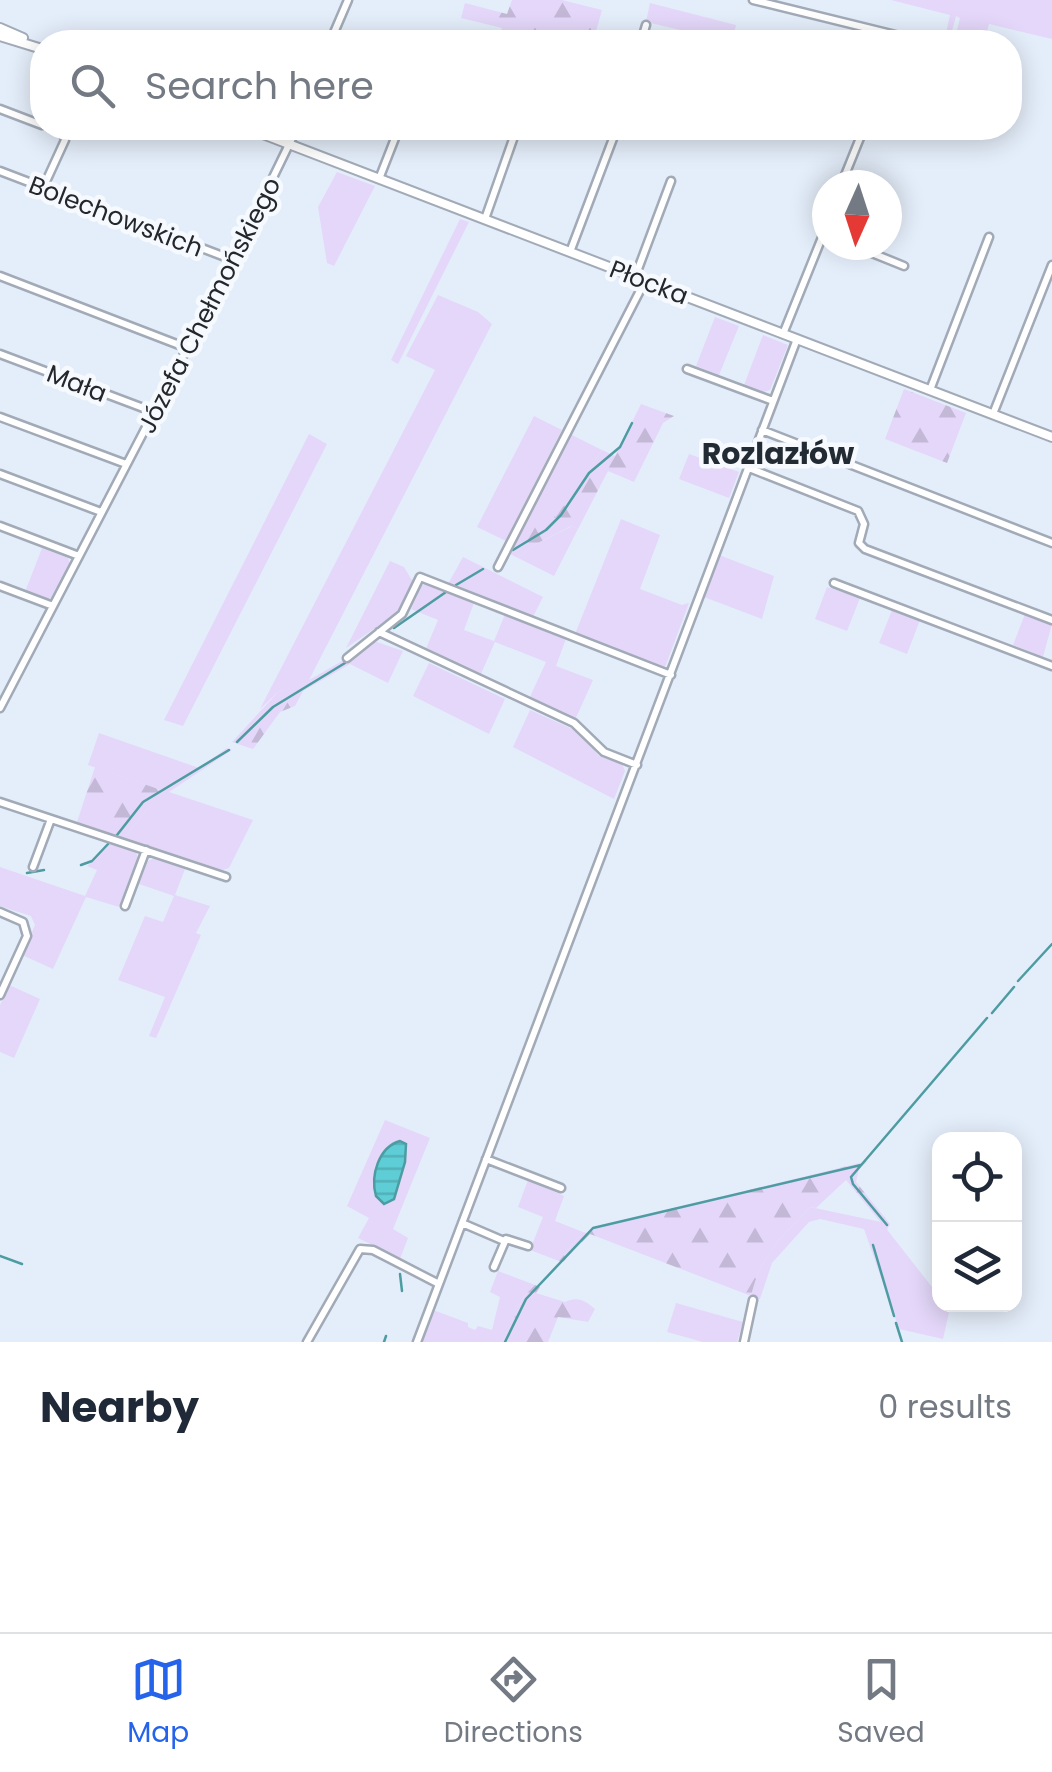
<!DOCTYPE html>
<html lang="en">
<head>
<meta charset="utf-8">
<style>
  body { margin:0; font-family:Poppins,sans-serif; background:#f6f6f7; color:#1f2937 }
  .controls { position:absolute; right:30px; bottom:30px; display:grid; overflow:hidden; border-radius:20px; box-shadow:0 5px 25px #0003 }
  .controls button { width:90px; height:90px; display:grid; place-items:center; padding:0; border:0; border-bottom:2px solid #e0e1e3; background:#fff; color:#1f2937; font:50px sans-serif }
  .compass { position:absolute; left:812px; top:170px; width:90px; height:90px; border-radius:50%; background:#fff; box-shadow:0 5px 25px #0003; rotate:183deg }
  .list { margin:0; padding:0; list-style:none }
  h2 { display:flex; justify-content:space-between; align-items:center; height:130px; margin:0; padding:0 40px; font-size:42px }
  h2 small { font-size:32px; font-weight:400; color:#747a83 }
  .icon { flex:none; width:55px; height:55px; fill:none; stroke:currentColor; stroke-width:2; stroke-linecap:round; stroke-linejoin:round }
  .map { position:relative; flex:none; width:1052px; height:1342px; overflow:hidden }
  .search { position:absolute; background:#fff; box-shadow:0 5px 25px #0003; left:30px; right:30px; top:30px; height:110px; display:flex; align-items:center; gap:25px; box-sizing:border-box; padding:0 35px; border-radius:40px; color:#747a83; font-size:38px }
  .sheet { height:290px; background:#fff }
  nav { display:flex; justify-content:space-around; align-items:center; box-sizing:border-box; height:140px; border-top:2px solid #e0e1e3; background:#fff; font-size:28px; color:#747a83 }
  nav a { display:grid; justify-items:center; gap:5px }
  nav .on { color:#2563eb }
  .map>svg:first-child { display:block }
  .green { fill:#e4d7f9 }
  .forest { fill:url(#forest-firs) }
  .water { fill:url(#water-rules); stroke:#4d9ca2; stroke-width:2.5 }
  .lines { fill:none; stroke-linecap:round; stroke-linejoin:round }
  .stream { stroke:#4d9ca2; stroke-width:2.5 }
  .minor-casing { stroke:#a1aab6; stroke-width:11 }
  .tertiary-casing { stroke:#a1aab6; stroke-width:12 }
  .minor { stroke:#fff; stroke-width:6 }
  .tertiary { stroke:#fff; stroke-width:8 }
  .labels { text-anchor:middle; stroke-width:9; stroke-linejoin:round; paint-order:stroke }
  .street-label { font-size:25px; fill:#24282c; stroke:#f6faff }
  .quarter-label { font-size:30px; font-weight:bold; fill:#222a33; stroke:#f6faff }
</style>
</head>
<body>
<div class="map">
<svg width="1052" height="1342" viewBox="0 0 1052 1342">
  <defs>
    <pattern id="forest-firs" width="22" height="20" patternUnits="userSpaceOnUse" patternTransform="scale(2.5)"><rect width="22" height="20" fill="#e4d7f9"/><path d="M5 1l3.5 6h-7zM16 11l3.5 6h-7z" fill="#c3b9d6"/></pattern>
    <pattern id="water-rules" width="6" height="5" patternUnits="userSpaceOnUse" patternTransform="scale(2.5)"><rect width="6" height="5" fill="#5ecdd5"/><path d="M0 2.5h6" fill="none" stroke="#52b0b7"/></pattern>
  </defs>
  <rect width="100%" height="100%" fill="#e4eefa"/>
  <path class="green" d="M891 0H1052V39L989 24 984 42H954L960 18 956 16 949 42H944L950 15Z
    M650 3 736 25 732 42 646 22Z
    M337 172 375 186 334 266 327 263 318 207Z
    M460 219 469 222 398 364 391 360Z
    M438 295 478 312 492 324 309 680 344 660 350 663 355 654 374 641 403 651 388 683 350 664 303 691 307 683 278 692 260 709 435 370 406 356Z
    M715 317 739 326 719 375 696 366Z
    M763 335 788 345 770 390 763 392 744 385Z
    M534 416 562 430 506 541 477 527Z
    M309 434 327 444 183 726 164 720Z
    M570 434 602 450 556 518 533 506Z
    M689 454 739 472 729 498 679 479Z
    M621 519 660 535 640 589 682 605 689 603 664 670 575 634Z
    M572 526 578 529 554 576 518 558 534 545Z
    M42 548 68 558 70 564 52 597 47 600 25 592Z
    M719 555 774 576 762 619 704 597Z
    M463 557 543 597 533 617 448 584Z
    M390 561 404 567 413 582 399 612 346 648Z
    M430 582 475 600 464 630 494 641 506 612 567 636 556 666 593 680 575 720 529 699 546 662 495 642 480 676 425 651 438 620 411 609 422 585Z
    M827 587 860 598 847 631 815 619Z
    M892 610 920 620 907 654 879 643Z
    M1025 614 1052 624 1043 657 1013 645Z
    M429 663 505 699 489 734 413 696Z
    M530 710 579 732 599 756 622 764 625 771 614 799 513 747Z
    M99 733 199 768 227 748 232 750 169 792 253 820 229 868 222 870 124 838 150 806 164 795V791L88 765Z
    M110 843 136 852 138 858 119 907 86 897 53 969 22 955 35 925 31 916 0 906V867L85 896 97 870 87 866Z
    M154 858 185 869 175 895 210 906 196 933 201 935 156 1038 149 1036 165 997 118 980 145 916 163 922 174 896 139 884 148 861Z
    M9 985 40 999 14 1058 0 1052V1005Z
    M385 1120 430 1138 393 1229 408 1238 400 1259 358 1238 369 1218 347 1206Z
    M528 1180 564 1196 555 1221 583 1232 559 1261 530 1250 543 1217 518 1207Z
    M810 1207 881 1222 939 1296 940 1304 950 1308 943 1339 899 1329 864 1229 820 1219 809 1222 772 1263 760 1299 751 1296C761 1254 781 1238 810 1207Z
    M498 1271 535 1285 524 1296 503 1342H421L433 1310 468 1323V1327L475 1330 478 1326 492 1330 500 1297 490 1292Z
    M676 1303 743 1322 737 1342H703L667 1332Z"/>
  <path class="forest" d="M512 0H562L602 10 593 42H497L502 28 461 18 465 3 507 14Z
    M904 389 966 413 947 463 885 439Z
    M641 404 674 416 663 423 634 482 608 471 578 529 571 526 534 545 518 558 510 554 533 506 556 517 602 450 615 456Z
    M308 682 295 706 280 712 253 749 232 742 278 692Z
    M95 767 164 791 165 795 150 806 124 838 77 822Z
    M868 1161 859 1169 856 1182 890 1224 887 1230 846 1180 816 1208 810 1207C781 1238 761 1254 751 1296L590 1234 563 1262 559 1261 583 1232 587 1233 592 1228Z
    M535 1285 540 1287 536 1293 565 1302C577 1296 585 1300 595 1309L588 1322 558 1317 548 1342H503L524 1296Z"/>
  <path class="water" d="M400 1141 406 1144 405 1162 394 1199 384 1204 376 1196C370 1175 379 1147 400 1141Z"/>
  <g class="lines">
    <path class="stream" d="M513 550 546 530 561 515 589 473 620 447 632 423
      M456 585 483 569
      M394 628 446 592
      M237 742 273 707 345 663
      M117 835 143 802 229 750
      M81 865 92 861 109 843
      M27 873 44 870
      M1018 981 1052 944
      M992 1013 1014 987
      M887 1225 853 1184 851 1177 987 1018
      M873 1245 894 1316
      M0 1256 22 1264
      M400 1274 402 1291
      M896 1323 902 1342
      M384 1342 386 1336
      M505 1342 526 1299 593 1228 861 1165"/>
    <defs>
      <path id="minor" d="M753 0 924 42
        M330 42 348 0
        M641 42 646 25
        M0 109 42 125
        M0 171 233 260
        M379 179 399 128
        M841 185 864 128
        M43 188 65 140 63 134 50 128
        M485 219 517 128
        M852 245 904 266
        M570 252 617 128
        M0 276 187 348
        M635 277 671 181
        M783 334 827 225
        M0 354 154 412
        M687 369 773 401
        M930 390 989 237
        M993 414 1052 265
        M0 417 126 464
        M762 430 1052 543
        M749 468 858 511 864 524 859 543 865 549 1052 620
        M0 474 101 512
        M0 526 79 556
        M498 567 645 281
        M834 583 1052 666
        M0 586 53 606
        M379 632 574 723 604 752 637 765
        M347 658 402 614 420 577 671 675
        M0 708 233 260 297 128
        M0 802 226 877
        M33 867 51 819
        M125 906 146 850
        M0 912 23 922 27 936 0 995
        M486 1159 561 1188
        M462 1223 504 1241
        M494 1267 506 1239 528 1246
        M307 1342 360 1249 373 1250 439 1284
        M417 1342 797 339
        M744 1342 753 1300"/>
      <path id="tertiary" d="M0 28 23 38
        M0 36 42 49
        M247 128 1052 437"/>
    </defs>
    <use href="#minor" class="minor-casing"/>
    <use href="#tertiary" class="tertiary-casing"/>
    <use href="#minor" class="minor"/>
    <use href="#tertiary" class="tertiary"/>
  </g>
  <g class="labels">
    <g class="street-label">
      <text transform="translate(116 216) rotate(21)" y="9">Bolechowskich</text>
      <text transform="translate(649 282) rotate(21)" y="9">Płocka</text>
      <text transform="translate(209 305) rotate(-63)" y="9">Józefa Chełmońskiego</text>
      <text transform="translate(77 383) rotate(21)" y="9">Mała</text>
    </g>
    <g class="quarter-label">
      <text x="778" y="464">Rozlazłów</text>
    </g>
  </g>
</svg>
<div class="controls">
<button><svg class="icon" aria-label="locate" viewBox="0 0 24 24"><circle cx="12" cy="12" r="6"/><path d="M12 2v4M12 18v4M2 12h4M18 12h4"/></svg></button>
<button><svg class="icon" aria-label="layers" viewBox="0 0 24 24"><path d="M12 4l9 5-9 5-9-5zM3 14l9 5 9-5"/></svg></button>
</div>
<svg class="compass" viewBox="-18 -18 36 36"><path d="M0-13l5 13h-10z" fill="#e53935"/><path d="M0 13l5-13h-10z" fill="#747a83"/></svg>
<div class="search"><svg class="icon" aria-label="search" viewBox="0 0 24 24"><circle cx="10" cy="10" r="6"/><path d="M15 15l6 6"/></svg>Search here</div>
</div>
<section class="sheet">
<h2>Nearby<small>0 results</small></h2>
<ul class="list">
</ul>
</section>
<nav>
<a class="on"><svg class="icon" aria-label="map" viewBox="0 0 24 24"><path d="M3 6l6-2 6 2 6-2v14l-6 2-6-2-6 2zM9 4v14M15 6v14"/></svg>Map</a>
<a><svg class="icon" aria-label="directions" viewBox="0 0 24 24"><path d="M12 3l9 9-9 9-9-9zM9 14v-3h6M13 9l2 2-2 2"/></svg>Directions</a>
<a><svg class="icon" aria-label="saved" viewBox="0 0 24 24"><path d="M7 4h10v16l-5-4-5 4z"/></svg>Saved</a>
</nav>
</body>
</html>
